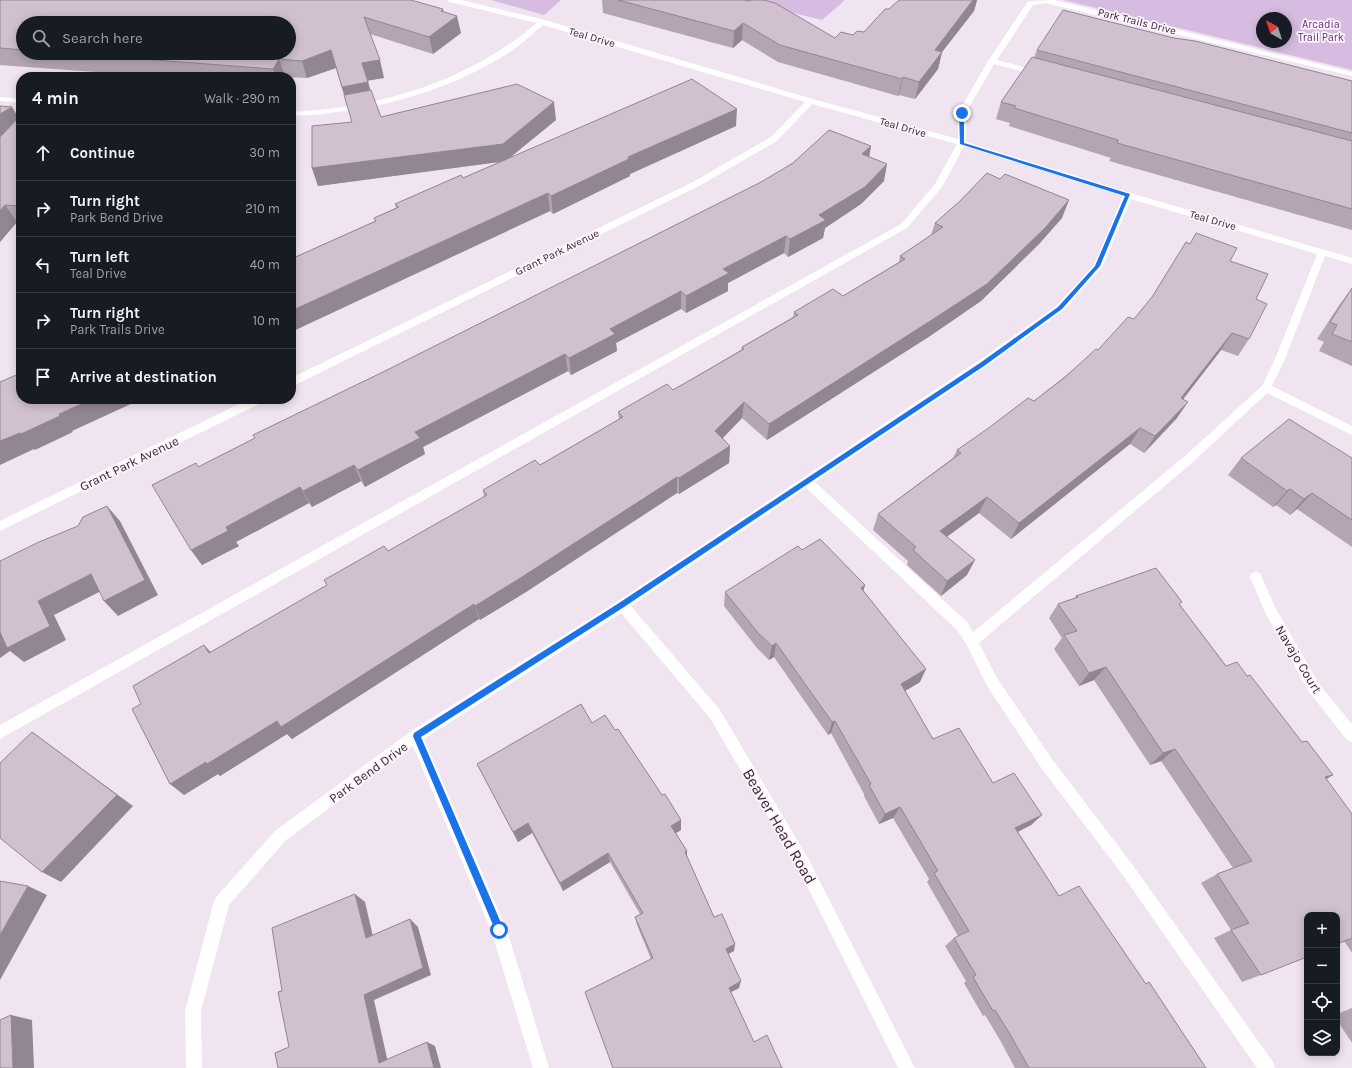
<!DOCTYPE html>
<html lang="en">
<head>
<meta charset="utf-8">
<style>
  body { margin:0; font-family:Karla,sans-serif; background:#20242c; color:#f1f3f6 }
  .controls { position:absolute; right:12px; bottom:12px; display:grid; overflow:hidden; border-radius:8px; box-shadow:0 2px 10px #0003 }
  .controls button { width:36px; height:36px; display:grid; place-items:center; padding:0; border:0; border-bottom:1px solid #363941; background:#171b24; color:#f1f3f6; font:20px sans-serif }
  .compass { position:absolute; left:1256px; top:12px; width:36px; height:36px; border-radius:50%; background:#171b24; box-shadow:0 2px 10px #0003; rotate:321deg }
  .stop { position:absolute; width:12px; height:12px; margin:-9px; border:3px solid #1a73e8; border-radius:50%; background:#fff }
  .stop.end { background:#1a73e8; border-color:#fff; box-shadow:0 1px 4px #0008 }
  .list { margin:0; padding:0; list-style:none }
  h2 { display:flex; justify-content:space-between; align-items:center; height:52px; margin:0; padding:0 16px; font-size:17px }
  h2 small { font-size:13px; font-weight:400; color:#9ea1a6 }
  .list li { display:grid; grid-template-columns:26px 1fr auto; gap:12px; align-items:center; box-sizing:border-box; height:56px; padding:0 16px; border-top:1px solid #363941 }
  .list b { display:block; font-size:15px; white-space:nowrap }
  .list p { margin:0; font-size:13px; white-space:nowrap; color:#9ea1a6 }
  .list em { font-size:13px; font-style:normal; color:#9ea1a6 }
  .icon { flex:none; width:22px; height:22px; fill:none; stroke:currentColor; stroke-width:2; stroke-linecap:round; stroke-linejoin:round }
  .map { position:relative; flex:none; width:1352px; height:1068px; overflow:hidden }
  .search { position:absolute; background:#171b24; box-shadow:0 2px 10px #0003; left:16px; top:16px; width:280px; height:44px; display:flex; align-items:center; gap:10px; box-sizing:border-box; padding:0 14px; border-radius:22px; color:#9ea1a6; font-size:15px }
  .panel { position:absolute; background:#171b24; box-shadow:0 2px 10px #0003; left:16px; top:72px; width:280px; height:332px; border-radius:16px }
  .map>svg:first-child { display:block }
  .green { fill:#d7bce1; fill-rule:evenodd }
  .lines { fill:none; stroke-linecap:round; stroke-linejoin:round }
  .minor { fill:#fff; fill-rule:evenodd }
  .wall { fill:#b3a5b3; fill-rule:evenodd }
  .shaded-wall { fill:#928692 }
  .building { fill:#d0c0d0; stroke:#928692 }
  .route { fill:#1a73e8 }
  .labels { text-anchor:middle; stroke-width:3.5; stroke-linejoin:round; paint-order:stroke }
  .far-street-label { font-size:11px; fill:#43223c; stroke:#fbf6fb }
  .far-park-label { font-size:11px; fill:#70287d; stroke:#fbf6fb }
  .street-label { font-size:13px; fill:#43223c; stroke:#fbf6fb }
  .near-street-label { font-size:16px; fill:#43223c; stroke:#fbf6fb }
</style>
</head>
<body>
<div class="map">
<svg width="1352" height="1068" viewBox="0 0 1352 1068">
  <rect width="100%" height="100%" fill="#efe4ef"/>
  <path class="green" d="M491 0H561L544 15Z
    M741 0H845L822 20Z
    M1063 0H1352V70ZM1262 18H1286V42H1262Z"/>
  <g class="lines">
    <path class="minor" d="M448 0H461L545 20 813 99 958 139V113L988 61 1028 1H1031L1054 0 1352 72V76L1045 3 1033 5 997 60 1043 72V76H1040L994 64 966 113V142L1131 193 1352 258V264L1325 256 1285 359 1272 386 1352 426V435L1267 393 1193 462 979 643 997 678 1052 759 1132 864 1273 1062 1275 1068H1257L1122 874 1042 769 987 686 967 645 957 630 806 488 631 606 720 710 809 860 915 1068H898L799 870 710 718 621 613 424 739 507 930 549 1068H533L491 930 413 746 285 841 229 905 201 1011 202 1068H186L185 1011 214 901 217 896 275 831 411 731 618 601 978 361 1056 306 1094 265 1123 196 964 146 942 187 907 228 0 739V725L901 224 935 184 957 144 812 104 777 141 699 186 291 387V378L693 182 771 137 805 102 543 25C533 33 524 42 513 50 448 93 368 113 291 116V112C381 108 467 82 537 23L449 2ZM1131 199 1317 254 1275 359 1262 386 1185 456 973 632 967 622 815 482 986 367 1064 310 1103 266Z
      M0 97 21 99V103L0 101Z
      M249 399H264L263 402 0 531V521Z
      M1256 572 1260 573 1275 607 1319 684 1352 724V742L1347 740 1309 692 1266 614 1250 577 1252 573Z"/>
  </g>
  <path class="wall" d="M0 0 444 12 461 33 433 54 370 34 384 78 368 80 370 90 381 117 556 120 510 157 736 126 630 174V176L553 214 550 211 291 332V259L375 221 374 218 396 208 395 204 463 178 500 162 318 186 312 168 352 122 336 68 307 78 285 77H163L0 65ZM23 23 289 53H23Z
    M602 0H744L835 38 853 35 864 32 899 0H977L974 11 942 52 938 69 915 99 899 95 898 96 778 62 742 40 733 48 603 13Z
    M1174 38 1352 81V230L1109 161 1111 158 1009 126 1010 123 996 119 1001 102 1034 58 1037 50Z
    M12 107 18 118 21 115V223L17 222 0 242Z
    M871 146 869 157 884 181 861 204 825 228 823 238 788 257 784 253 728 283V291L686 313 681 309 616 343 617 351 571 375 568 371 423 447 425 454 365 487 361 481 312 507 309 503 236 542 239 546 202 565 191 550 199 467 255 438 253 435Z
    M1062 218 1039 244 981 301 930 336 767 440 742 418 723 438 730 446 729 463 679 494 677 493 526 592 480 620 479 619 292 739 287 734 220 776 218 774 184 795 141 704 204 645 211 652 484 497 483 490 540 465 619 419 618 412 673 390 741 350 742 347 793 317 794 312 843 296 899 262 900 256 931 235 935 223Z
    M1230 261 1256 299 1249 339 1238 356 1221 350 1183 399 1177 418 1144 453 1130 444 1011 539 979 513 947 537 967 575 941 596 907 565 908 561 873 530 878 514 953 458 957 450 1034 401 1098 350 1134 319Z
    M1352 288V366L1319 351 1324 342 1317 339 1340 304Z
    M1241 458H1352V547L1297 509 1290 515 1276 505 1273 507 1228 475Z
    M802 550 865 585 863 591 920 682 905 691 933 739 993 783 1042 815 1031 825 1018 832 1059 896 1145 984 1149 982 1206 1068H1015L1000 1040 985 1015 983 1016 964 983 966 981 945 946 954 938 958 936 927 882 929 879 893 818 879 824 864 796V794L831 733 828 735 774 657 769 660 757 648 724 606 725 592Z
    M1076 596 1180 605 1226 666 1247 676 1302 742 1333 775 1326 779 1352 814V953L1344 941 1261 975 1242 982 1214 938 1231 930 1201 883 1217 874 1233 868 1161 761 1150 765 1094 680 1079 686 1054 649 1062 638 1049 618 1058 604 1075 598Z
    M592 723 681 830 676 833 687 851V857L714 917 734 951 728 954 739 988 731 992 754 1042 782 1068 651 959 637 925 635 917 640 914 610 862 563 891 532 833 518 842 477 764Z
    M1352 1008V1043L1337 1020V1014Z"/>
  <path class="shaded-wall" d="M973 0H977L974 11 942 52 938 69 915 99 919 82 935 50Z
    M443 9 446 24 457 16 461 33 433 54 429 37 441 11Z
    M743 23 742 40 733 48 734 31Z
    M331 50 336 68 307 78 302 61Z
    M279 59 285 77H276L273 69Z
    M380 60 384 78 366 81 362 63Z
    M903 77 899 95 898 96 902 79Z
    M368 82 373 100 347 105 342 87Z
    M554 102 556 120 506 161 318 186 312 168Z
    M12 107 21 122 0 139V114Z
    M737 109 736 126 630 174V176L553 214 551 196 628 157Z
    M871 146 868 163 862 154Z
    M887 164 884 181 861 204 825 228 823 238 788 257 790 239 819 215Z
    M548 193 550 211 291 332V311Z
    M1069 200 1062 218 1039 244 981 301 930 336 767 440 769 424Z
    M5 205 17 222 0 242V211Z
    M786 236 784 253 728 283V291L686 313V296L723 269Z
    M681 291V309L616 343 617 351 571 375 569 358 610 329Z
    M1232 333 1221 350 1171 415 1181 398Z
    M565 354 568 371 423 447 425 454 365 487 358 470 415 432Z
    M93 399H138L132 402 133 403 72 431 73 432 35 450 34 449 0 465V441Z
    M744 402 742 418 714 447 715 431Z
    M1188 402 1177 418 1144 453 1155 436Z
    M1140 428 1130 444 1011 539 1019 523Z
    M730 446 729 463 679 494V478Z
    M354 465 361 481 312 507 303 491Z
    M677 477V493L526 592 480 620 475 606Z
    M300 487 309 503 236 542 239 546 202 565 191 550 226 527Z
    M1290 489 1276 505 1273 507 1287 491Z
    M1312 493 1297 509 1290 515 1304 499Z
    M987 497 979 513 934 546 940 531Z
    M107 506 120 521 158 595 118 616 104 601Z
    M975 560 967 575 941 596 947 581Z
    M91 574 105 589 54 615 66 640 24 662 10 651 0 658V632L38 601Z
    M865 585 861 600V588Z
    M474 604 479 619 292 739 287 734 220 776 218 774 184 795 170 784 206 762Z
    M776 643 774 657 769 660 772 646Z
    M204 645 216 659 209 653Z
    M1106 667 1094 680 1079 686 1089 673Z
    M926 669 920 682 895 697 901 684Z
    M835 721 831 733 828 735 832 722Z
    M32 732 133 806 61 882 42 872Z
    M1175 749 1161 761 1150 765 1163 753Z
    M1333 775 1315 786 1325 777Z
    M900 807 893 818 879 824 885 814Z
    M1042 815 1031 825 1005 838 1015 828Z
    M681 820V830L671 836V826Z
    M528 823 532 833 518 842 513 832Z
    M687 851V860L685 852Z
    M608 853 610 862 563 891 560 883Z
    M28 886 47 895 0 980V935Z
    M355 894 365 902 375 945 366 938Z
    M410 919 418 927 431 975 374 1000 389 1067 379 1063 364 995Z
    M735 944 734 951 724 956 726 949Z
    M741 981 739 988 727 994 729 988Z
    M11 1015 32 1020 34 1068H13Z
    M427 1042 435 1046 441 1068H434Z"/>
  <path class="building" d="M0 0H411L443 9 441 11 457 16 429 37 364 17 380 60 362 63 368 82 342 87 331 50 302 61 279 59 273 69 63 53H289V23H23V50L0 48Z
    M618 0H744L750 1 751 0H763L775 3 835 38 841 32 853 35 857 31 864 32 885 9H889L899 0H973L935 50 942 52 919 82 903 77 902 79 780 45 743 23 734 31Z
    M1063 10 1174 38 1195 41 1352 81V133L1037 50Z
    M1032 57 1352 141V209L1117 143 1118 140 1014 108 1016 106 1001 102Z
    M692 79 737 109 628 157 629 159 551 196 548 193 291 311V259L376 221 374 218 399 207 395 204 461 175 463 178Z
    M517 84 554 102 503 144 312 168V126L352 122 344 95 371 90 381 117Z
    M0 106 12 107 0 114Z
    M21 115V206L5 205 0 211V137Z
    M829 130 871 146 862 154 887 164 865 187 819 215 826 220 790 239 786 236 723 269 729 273 686 296 681 291 610 329 615 334 569 358 565 354 415 432 420 438 358 470 354 465 303 491 300 487 226 527 228 531 191 550 152 485 196 463 198 467 255 438 253 435 387 370 761 182 793 163Z
    M987 173 1000 179 1005 174 1069 200 1046 227 987 284 935 318 769 424 744 402 715 431 730 446 679 478 677 477 522 577 475 606 474 604 281 727 277 721 207 764 206 762 170 784 132 709 141 704 133 686 204 645 209 653 327 585 324 580 384 546 388 551 487 495 483 490 535 460 540 465 623 417 618 412 667 384 673 390 744 349 742 347 798 315 794 312 833 289 843 296 905 259 900 256 943 227 935 223 960 201Z
    M1196 233 1237 248 1230 261 1268 274 1256 299 1267 304 1249 339 1232 333 1181 398 1188 402 1155 436 1140 428 1019 523 987 497 940 531 975 560 947 581 913 550 916 547 878 514 961 453 957 450 990 427 1028 398 1034 401 1064 378 1096 349 1098 350 1128 317 1134 319 1152 297 1186 242 1190 244Z
    M1352 288V342L1332 334 1337 325 1330 322Z
    M21 373V399H93L59 414 60 416 21 434 20 433 0 441V382Z
    M1289 419 1352 458V520L1312 493 1304 499 1290 489 1287 491 1241 458Z
    M107 506 145 580 104 601 91 574 38 601 50 626 7 648 0 632V561L39 542 78 526 83 517Z
    M820 539 865 585 861 588 926 669 901 684 933 739 959 728 993 783 1014 773 1042 815 1015 828 1059 896 1079 886 1146 984 1149 982 1206 1068H1029L1011 1036 995 1010 993 1011 973 977 976 975 954 938 969 931 934 873 938 871 900 807 885 814 869 785 871 784 835 721 832 722 776 643 772 646 759 634 725 592 798 546 802 550Z
    M1156 568 1182 602 1179 604 1226 666 1237 662 1247 676 1250 675 1302 742 1307 741 1333 775 1325 777 1352 814V938L1337 944V915H1307V957L1261 975 1231 930 1249 923 1217 874 1252 861 1175 749 1163 753 1106 667 1089 673 1064 635 1077 631 1058 604 1078 597 1076 596Z
    M581 704 592 723 605 715 615 730 618 729 662 795 665 794 681 820 671 826 687 851 685 852 714 917 722 914 735 944 726 949 741 981 729 988 754 1042 767 1035 782 1068H613L585 992 653 958 635 917 643 913 608 853 560 883 528 823 513 832 477 764Z
    M32 732 117 795 42 872 0 838V763Z
    M0 881 28 886 0 935Z
    M355 894 366 938 410 919 423 968 364 995 379 1063 427 1042 434 1068H278L275 1053 289 1047 278 992 282 991 272 928Z
    M11 1015 13 1068H0V1020Z"/>
  <path class="route" d="M962 112 964 113V143L1130 194 1100 266 1062 309 984 366 624 607 421 737 504 930 502 932 499 934 496 932 413 736 414 733 619 603 980 363 1058 307 1095 266 1125 196 960 144 959 113Z"/>
  <g class="labels">
    <g class="far-street-label">
      <text transform="translate(1137 21) rotate(14)" y="4">Park Trails Drive</text>
      <text transform="translate(592 37) rotate(16)" y="4">Teal Drive</text>
      <text transform="translate(903 127) rotate(16)" y="4">Teal Drive</text>
      <text transform="translate(1213 220) rotate(16)" y="4">Teal Drive</text>
      <text transform="translate(557 252) rotate(-26)" y="4">Grant Park Avenue</text>
    </g>
    <g class="far-park-label">
      <text x="1321" y="28">Arcadia<tspan x="1321" dy="13">Trail Park</tspan></text>
    </g>
    <g class="street-label">
      <text transform="translate(129 463) rotate(-26)" y="5">Grant Park Avenue</text>
      <text transform="translate(1299 659) rotate(59)" y="5">Navajo Court</text>
      <text transform="translate(368 772) rotate(-36)" y="5">Park Bend Drive</text>
    </g>
    <g class="near-street-label">
      <text transform="translate(780 826) rotate(60)" y="6">Beaver Head Road</text>
    </g>
  </g>
</svg>
<div class="controls">
<button>+</button>
<button>−</button>
<button><svg class="icon" aria-label="locate" viewBox="0 0 24 24"><circle cx="12" cy="12" r="6"/><path d="M12 2v4M12 18v4M2 12h4M18 12h4"/></svg></button>
<button><svg class="icon" aria-label="layers" viewBox="0 0 24 24"><path d="M12 4l9 5-9 5-9-5zM3 14l9 5 9-5"/></svg></button>
</div>
<svg class="compass" viewBox="-18 -18 36 36"><path d="M0-13l5 13h-10z" fill="#e53935"/><path d="M0 13l5-13h-10z" fill="#9ea1a6"/></svg>
<div class="stop" style="left:499px;top:930px"></div>
<div class="stop end" style="left:962px;top:113px"></div>
<div class="search"><svg class="icon" aria-label="search" viewBox="0 0 24 24"><circle cx="10" cy="10" r="6"/><path d="M15 15l6 6"/></svg>Search here</div>
<section class="panel">
<h2>4 min<small>Walk · 290 m</small></h2>
<ul class="list">
<li><svg class="icon" aria-label="ahead" viewBox="0 0 24 24"><path d="M12 20V5M6 11l6-6 6 6"/></svg><div><b>Continue</b></div><em>30 m</em></li>
<li><svg class="icon" aria-label="right" viewBox="0 0 24 24"><path d="M7 20v-9h11M14 6l5 5-5 5"/></svg><div><b>Turn right</b><p>Park Bend Drive</p></div><em>210 m</em></li>
<li><svg class="icon" aria-label="left" viewBox="0 0 24 24"><path d="M17 20v-9H6M10 6l-5 5 5 5"/></svg><div><b>Turn left</b><p>Teal Drive</p></div><em>40 m</em></li>
<li><svg class="icon" aria-label="right" viewBox="0 0 24 24"><path d="M7 20v-9h11M14 6l5 5-5 5"/></svg><div><b>Turn right</b><p>Park Trails Drive</p></div><em>10 m</em></li>
<li><svg class="icon" aria-label="arrive" viewBox="0 0 24 24"><path d="M6 21V4h12l-3 4 3 4H6"/></svg><div><b>Arrive at destination</b></div></li>
</ul>
</section>
</div>
</body>
</html>
